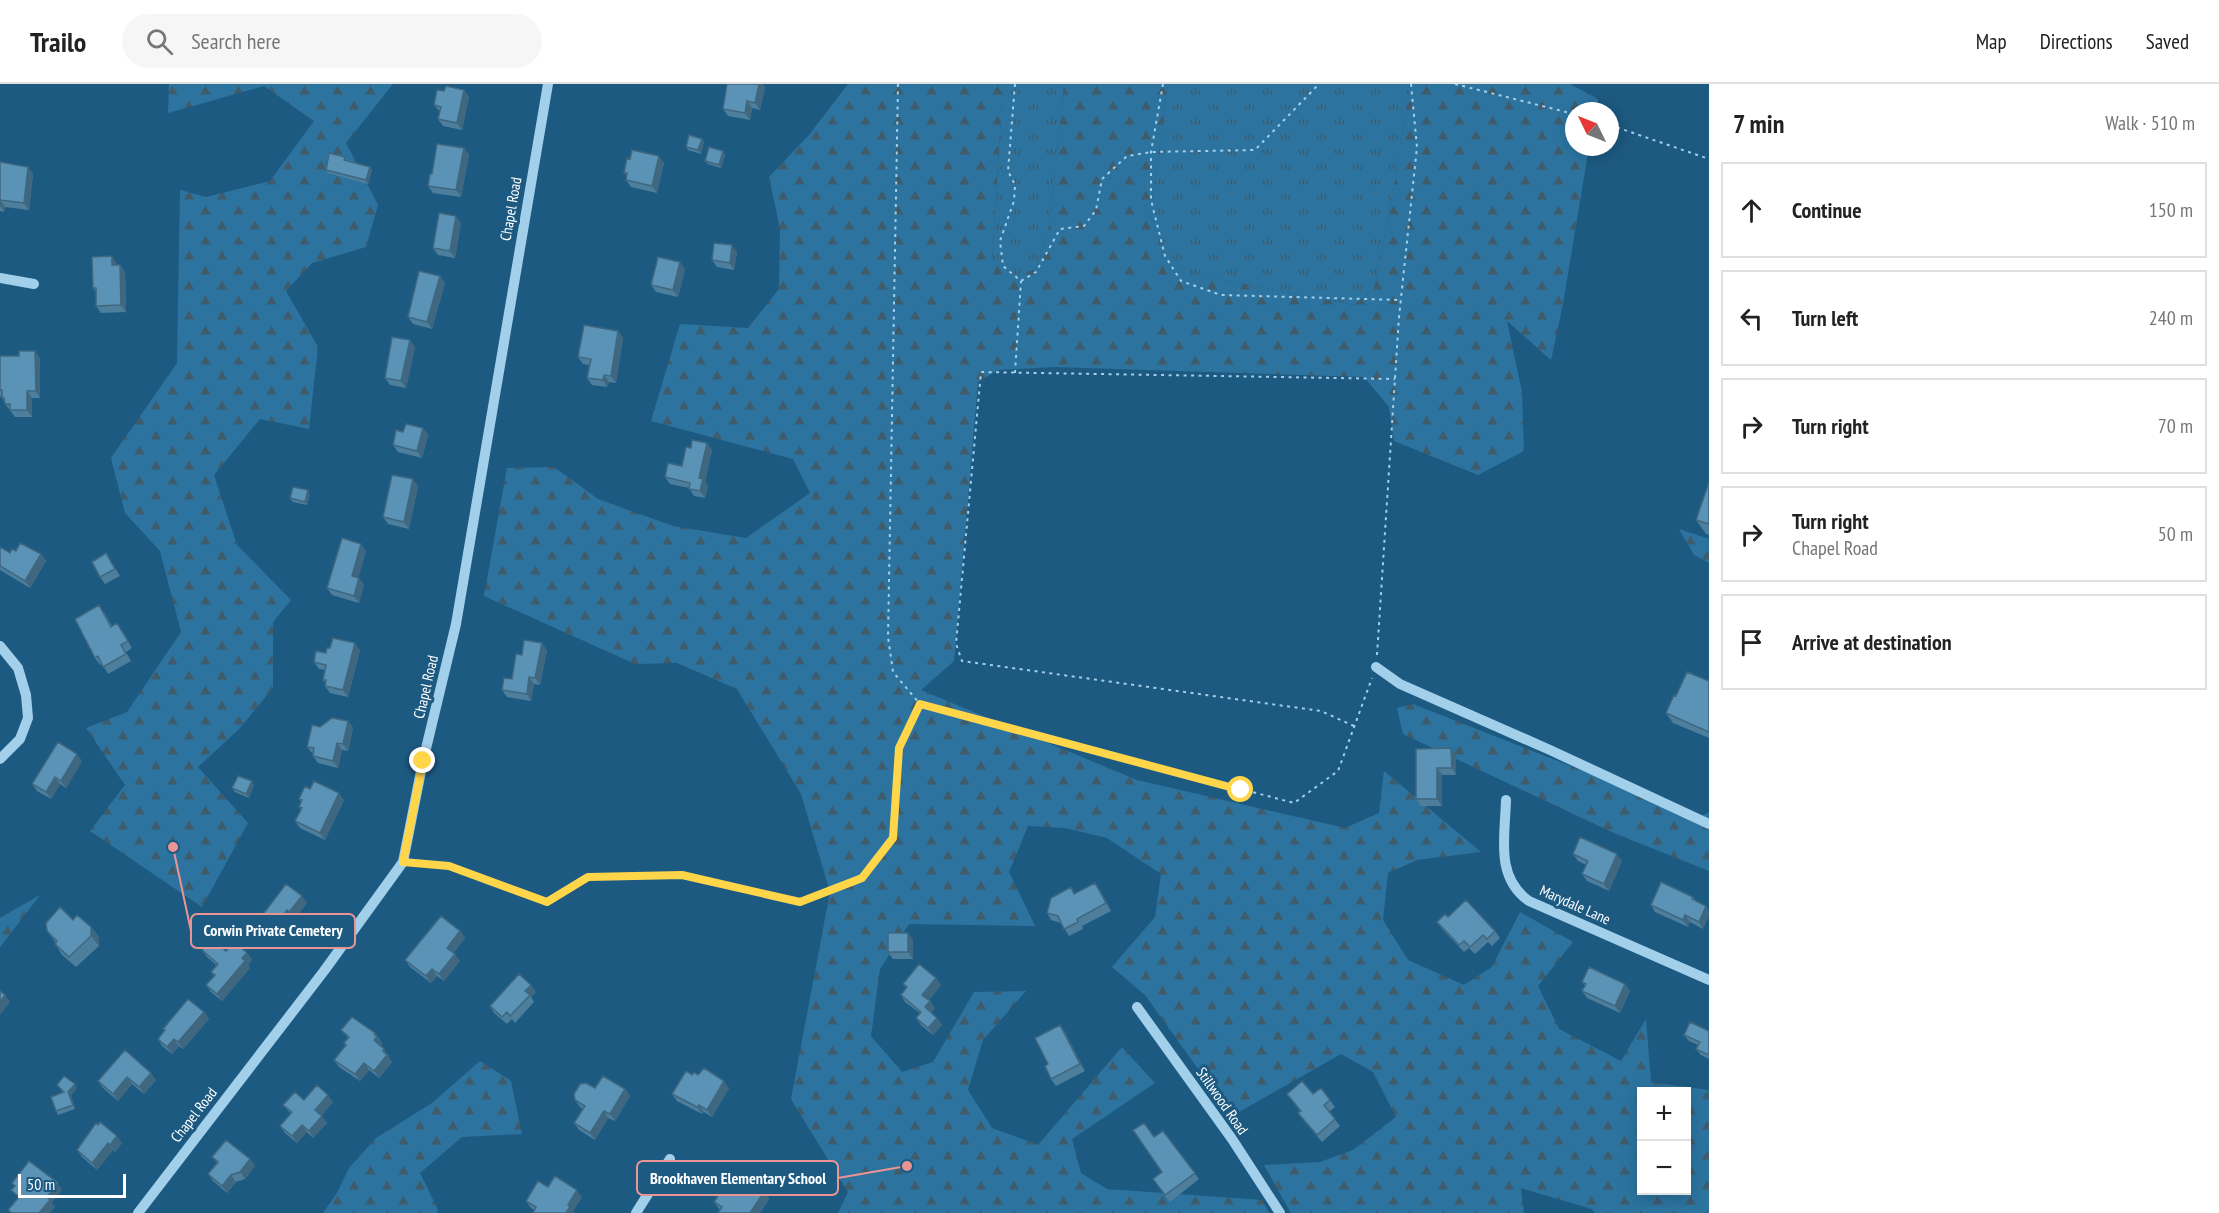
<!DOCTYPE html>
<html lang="en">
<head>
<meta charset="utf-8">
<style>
  body { margin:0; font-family:"PT Sans Narrow",sans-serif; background:#f6f6f6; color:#222 }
  .controls { position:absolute; right:18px; bottom:18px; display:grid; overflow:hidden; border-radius:0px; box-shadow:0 3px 15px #0003 }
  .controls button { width:54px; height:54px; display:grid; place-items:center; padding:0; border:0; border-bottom:2px solid #e0e0e0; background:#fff; color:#222; font:30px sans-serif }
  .compass { position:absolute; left:1565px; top:18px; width:54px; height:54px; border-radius:50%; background:#fff; box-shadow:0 3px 15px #0003; rotate:313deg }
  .scale { position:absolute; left:18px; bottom:15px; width:108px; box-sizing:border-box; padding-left:6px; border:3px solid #fff; border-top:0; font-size:16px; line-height:21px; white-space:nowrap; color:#fff; -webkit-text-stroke:4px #1d5a82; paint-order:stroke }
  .stop { position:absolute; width:18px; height:18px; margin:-14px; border:4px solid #ffd54a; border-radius:50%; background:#fff }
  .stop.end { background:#ffd54a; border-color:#fff; box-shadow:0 2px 6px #0008 }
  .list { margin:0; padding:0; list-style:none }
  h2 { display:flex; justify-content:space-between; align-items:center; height:78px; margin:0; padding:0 24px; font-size:26px }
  h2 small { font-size:20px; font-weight:400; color:#767676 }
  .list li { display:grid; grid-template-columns:39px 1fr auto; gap:18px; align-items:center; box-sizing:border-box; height:96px; margin:0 12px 12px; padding:0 12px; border:2px solid #e0e0e0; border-radius:0px }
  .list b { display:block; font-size:22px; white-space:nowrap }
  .list p { margin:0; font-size:20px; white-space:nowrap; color:#767676 }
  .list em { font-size:20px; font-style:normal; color:#767676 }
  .icon { flex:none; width:33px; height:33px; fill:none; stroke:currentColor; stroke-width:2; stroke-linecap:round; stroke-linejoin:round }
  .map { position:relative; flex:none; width:1709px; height:1129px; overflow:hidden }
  header { display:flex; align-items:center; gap:36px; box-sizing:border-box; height:84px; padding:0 30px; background:#fff; border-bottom:2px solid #e0e0e0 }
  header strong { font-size:28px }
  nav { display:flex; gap:33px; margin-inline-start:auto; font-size:21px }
  .search { width:420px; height:54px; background:#f6f6f6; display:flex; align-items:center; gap:15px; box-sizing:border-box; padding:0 21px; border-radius:33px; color:#767676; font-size:22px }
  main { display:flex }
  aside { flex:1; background:#fff }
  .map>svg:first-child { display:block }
  .grass { fill:url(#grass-tufts) }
  .forest { fill:url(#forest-firs); fill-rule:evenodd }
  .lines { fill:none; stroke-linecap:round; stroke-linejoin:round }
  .path { stroke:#a2cfea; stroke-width:2; stroke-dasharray:3 4.5; stroke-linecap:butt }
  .minor { stroke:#a2cfea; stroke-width:10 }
  .wall { fill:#4d7e9c }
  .shaded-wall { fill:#3f677f }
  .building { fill:#5a93b5; stroke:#3f677f; stroke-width:1.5 }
  .route { stroke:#ffd54a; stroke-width:8 }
  .labels { text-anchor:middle; stroke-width:6; stroke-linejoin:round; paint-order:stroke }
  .street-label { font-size:15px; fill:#fff; stroke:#1d5a82 }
  .leader { fill:none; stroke:#ea9494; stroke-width:2 }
  .callout-dot { fill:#ea9494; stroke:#1d5a82; stroke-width:2 }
  .callout { fill:#1d5a82; stroke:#ea9494; stroke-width:2 }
  .callout-label { font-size:16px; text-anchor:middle; font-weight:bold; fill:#fff }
</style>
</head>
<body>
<header>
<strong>Trailo</strong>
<div class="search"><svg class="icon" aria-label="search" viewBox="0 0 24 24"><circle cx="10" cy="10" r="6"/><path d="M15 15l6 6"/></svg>Search here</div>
<nav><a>Map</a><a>Directions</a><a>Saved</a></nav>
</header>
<main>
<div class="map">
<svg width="1709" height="1129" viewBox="0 0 1709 1129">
  <defs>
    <pattern id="grass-tufts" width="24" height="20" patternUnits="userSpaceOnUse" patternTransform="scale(1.5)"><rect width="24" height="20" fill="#2c749f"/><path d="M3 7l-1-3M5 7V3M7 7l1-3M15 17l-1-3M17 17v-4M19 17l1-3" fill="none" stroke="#3f5c6d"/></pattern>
    <pattern id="forest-firs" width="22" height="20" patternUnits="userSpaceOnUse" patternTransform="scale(1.5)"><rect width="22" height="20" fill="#2c749f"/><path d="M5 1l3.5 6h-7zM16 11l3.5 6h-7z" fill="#3f5c6d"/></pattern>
  </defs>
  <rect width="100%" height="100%" fill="#1d5a82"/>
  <path class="grass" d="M1003 0H1064L1050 139 1037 184 1016 193 992 177Z
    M1168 0H1410L1393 109 1374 205 1354 221 1171 186 1150 131Z"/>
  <path class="forest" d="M169 0H393L346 59 378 121 366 163 312 179 286 207 318 263 309 345 260 335 214 391 237 461 291 516 273 538V604L239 645 198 683 248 739 202 823 90 747 125 701 86 644 127 628 181 548 160 467 125 429 111 374 177 279 180 106 206 113 270 97 314 37 264 2 168 29Z
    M848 0H1003L992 176 1016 193 1037 184 1050 139 1064 0H1168L1150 131 1171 186 1354 221 1374 205 1393 109 1410 0H1570L1598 15 1596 27H1574V63H1589L1563 220 1551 276 1507 237 1522 308 1524 367 1478 391 1394 357 1389 323 1364 293 1055 283 998 286 978 298 954 577 921 606 1137 696 1345 744 1379 729 1384 687 1481 768 1417 776 1388 789 1383 836 1408 876 1464 901 1492 883 1520 828 1573 858 1538 902 1559 945 1621 977 1646 935 1651 998 1709 1006V1129H1595L1592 1125 1521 1104 1524 1129H1291L1264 1081 1320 1078 1353 1066 1396 1033 1373 988 1341 970 1232 1032 1145 911 1112 883 1155 833 1161 790 1107 754 1065 744 1028 742 1009 788 1035 842 909 840 880 885 871 952 902 988 933 978 974 908 1026 907 983 956 968 1006 992 1044 1038 1061 1122 963 1155 999 1072 1055 1081 1089 1107 1105 1262 1116 1269 1129H838L848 1108 791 1015 830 808 801 710 737 605 677 579 635 580 484 512 507 384 554 383 598 415 673 442 746 454 810 409 793 375 651 337 680 240 748 244 779 205 780 145 769 93 809 51ZM1642 1008H1686V1106H1642Z
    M1679 445 1709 455V479L1694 471Z
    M1413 620 1700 733 1709 728V787L1614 749 1403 650 1397 624Z
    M40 811 1 862 0 863V834Z
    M480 977 511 997 522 1050 462 1053 420 1089 438 1126 437 1129H323L337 1109 349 1084 376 1054 432 1019Z"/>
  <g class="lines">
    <path class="path" d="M898 0 888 553 893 588 920 620 1294 719 1338 687 1372 594
      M1015 0 1008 87 1015 101 1014 117 1000 157 1003 182 1021 197 1036 188 1060 145 1084 142 1096 126 1102 95 1127 72 1151 68 1255 66 1319 0
      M1163 0 1151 68V116L1165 172 1181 197 1221 211 1401 216
      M1455 0 1574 30
      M1610 41 1709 75
      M1015 289 1021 197
      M1377 571 1399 233 1417 63 1411 0
      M1354 642 1321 627 962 577 956 560 981 288 1395 295
      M415 779 449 782 547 818 588 793 682 791 800 818 862 794 893 754 899 664 920 620"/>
    <path class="minor" d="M0 194 34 200
      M0 562 18 584 26 611 28 634 20 655 0 675
      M1376 583 1400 600 1550 666 1709 740
      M1506 716C1505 753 1495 793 1529 817L1709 896
      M1137 923 1232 1055 1280 1129
      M138 1129 324 887 403 778 423 677 456 540 548 0
      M636 1129 670 1075"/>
  </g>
  <path class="wall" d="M765 3 760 26 752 24 750 36 728 32 723 25Z
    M444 7 469 13 462 46 443 42 438 35 440 28 434 21Z
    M702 55 704 58 701 70 688 66 686 63Z
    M464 64 469 71 461 113 433 109 428 102Z
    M723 67 725 71 721 84 708 80 705 77Z
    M347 76 372 86 368 100 328 89 326 86Z
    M0 78 28 83 33 90 29 126 5 123 4 128 0 127Z
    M664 79 657 109 631 103 626 96 627 92 624 89Z
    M461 139 455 174 438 171 433 164Z
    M737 168 734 186 717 183 712 176Z
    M112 172 117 181H120L125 188 126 228 101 229 96 222V208L93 204Z
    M685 185 678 213 656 208 651 201Z
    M445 199 432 245 413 240 408 233Z
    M618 247 623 254 616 299 609 298 607 303 592 301 587 294 589 281 583 280 578 273Z
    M415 263 406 304 390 301 385 294Z
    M0 272 40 274V314H32V333H15L5 320 2 313 0 312Z
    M423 344 428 351 422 374 398 368 393 361 403 348Z
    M691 364 712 366 705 398 708 402 705 414 694 412 689 404 670 400 665 393 682 382Z
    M1709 398V451L1706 450 1696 436Z
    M418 402 409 445 388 440 383 433Z
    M310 410 307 421 293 418 290 414Z
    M361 460 366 467 358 493 364 501 359 519 332 511 327 504Z
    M0 463 10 469 16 467 41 470 46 477 30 504 0 486Z
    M106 469 120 492 105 500 100 493Z
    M104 528 112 542 117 539 132 564 126 568 131 577 108 590 102 580 100 581 95 574Z
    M360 566 348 613 330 609 325 602 326 600 323 596 325 586 319 585 314 578 326 569Z
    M547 566 540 601 534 600 531 617 507 613 502 606 512 595 522 571Z
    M1709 597V654L1673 639 1666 629Z
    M348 637 353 644 348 667 342 666 338 684 318 679 313 672V670L307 663 320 643Z
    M1416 665 1456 671V691H1442V722H1421L1416 715Z
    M82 677 66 704 60 700 51 715 37 707 32 700Z
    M254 701 249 714 235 708 232 704Z
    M310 705 344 716 325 756 300 744 295 737 301 726 299 723 301 718 299 715Z
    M1573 770 1622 777 1609 807 1587 797 1582 790 1586 781 1578 777Z
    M1095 799 1100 806 1111 827 1082 842 1083 845 1069 852 1061 839 1051 836 1047 829 1071 803 1075 810Z
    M1693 813 1696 817 1703 845 1690 838 1688 843 1655 828 1651 821Z
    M307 819 294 835 292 833 283 846 269 836 264 829Z
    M1448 833 1495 847 1500 854 1492 862 1488 858 1475 870 1469 864 1464 868 1442 845 1437 838Z
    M73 836 91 843 99 853V862L76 883 62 871 55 860 56 859 47 847Z
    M460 847 465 854 453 869 460 877 444 897 437 892 431 899 410 883 405 876Z
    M908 849 913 856V875H893L888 868Z
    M202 866 247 869 252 876 248 881 250 884 222 917 211 908 206 901 214 892 211 888 216 881 207 873Z
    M1582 898 1625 900 1630 907 1620 929 1587 914 1582 907 1585 902Z
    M903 900 941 901 929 916 935 924 931 929 937 934 942 941 933 951 921 941 916 934 920 929 905 918 901 911 906 904Z
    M536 908 531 913 534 918 515 939 512 935 507 940 494 929 490 922Z
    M204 928 209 935 183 965 179 962 172 970 162 962 158 955 164 947 163 945Z
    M1060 941 1065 948 1085 987 1056 1002 1051 995 1048 980Z
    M341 946 375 949 380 956 382 960 381 962 389 972 388 973 392 978 379 994 369 986 360 997 339 983 334 976 346 962 344 959 348 954Z
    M1709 947V975L1701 971 1696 965 1698 961 1689 957 1684 951Z
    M125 966 156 996 144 1010 132 1000 118 1017 103 1004 98 997Z
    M692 991H698L729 1004 712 1033 704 1028 702 1030 677 1017 672 1010Z
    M57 1001 77 1004 71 1011 75 1025 58 1031 56 1027 63 1009Z
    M595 1004 625 1005 630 1012 615 1037 608 1034 595 1056 579 1046 574 1039 583 1025 580 1023 575 1016Z
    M1287 1010H1313L1330 1016 1335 1023 1329 1028 1340 1042 1322 1058 1303 1036 1298 1029 1300 1027Z
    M304 1016 333 1018 321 1032 327 1039 313 1054 307 1048 297 1059 285 1049 280 1042 291 1030 283 1021Z
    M98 1041 122 1059 115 1068 113 1066 97 1086 82 1073 77 1066Z
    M1163 1047 1199 1095 1170 1118 1153 1095 1162 1088 1154 1053Z
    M212 1073 250 1075 255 1082 245 1095 236 1098 227 1109 213 1097 208 1090 217 1079Z
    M764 1098 769 1105 766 1110 769 1115 760 1129H718L720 1126 714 1118 734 1102Z
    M548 1103 582 1113 573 1127 534 1126 531 1124 526 1117Z"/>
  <path class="shaded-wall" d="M759 0H763L765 3 760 26 755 19Z
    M464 6 469 13 462 46 457 39Z
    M747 17 752 24 750 36 745 29Z
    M702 55 704 58 701 70 698 66Z
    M464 64 469 71 461 113 456 106Z
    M723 67 725 71 721 84 719 81Z
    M659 72 664 79 657 109 652 102Z
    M28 83 33 90 29 126 24 119Z
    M370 83 372 86 368 100 366 96Z
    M0 116 5 123 4 128 0 122Z
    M456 132 461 139 455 174 450 167Z
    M732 161 737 168 734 186 730 179Z
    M112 172 117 180V188L112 181Z
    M680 178 685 185 678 213 673 206Z
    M120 181 125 188 126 228 121 221Z
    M440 192 445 199 432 245 427 238Z
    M618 247 623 254 616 299 611 292Z
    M410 256 415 263 406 304 401 297Z
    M35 267 40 274V314L36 307Z
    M604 291 609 298 607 303 603 296Z
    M27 307 32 314V333L27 326Z
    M423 344 428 351 422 374 417 367Z
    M707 359 712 366 705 398 708 402 705 414 700 407 699 394Z
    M413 395 418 402 409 445 404 438Z
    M308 406 310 410 307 421 305 418Z
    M361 460 366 467 357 499 352 492Z
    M41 470 46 477 30 504 25 497Z
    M359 494 364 501 359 519 354 512Z
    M355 559 360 566 348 613 343 606Z
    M542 559 547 566 540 601 535 594Z
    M529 593 534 600 531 617 527 610Z
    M348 637 353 644 348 667 343 660Z
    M337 659 342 666 338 684 333 677Z
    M1451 664 1456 671V691L1452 684Z
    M77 670 82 677 66 704 61 697Z
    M1437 684 1442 691V722L1437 715Z
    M55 693 60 700 51 715 46 708Z
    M252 697 254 701 249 714 246 710Z
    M339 709 344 716 325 756 320 749Z
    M1617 770 1622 777 1609 807 1604 800Z
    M1095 799 1100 806 1111 827 1106 819Z
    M302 812 307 819 294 835 289 828Z
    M1706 822 1709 827V833L1703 845 1699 838Z
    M287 826 292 833 283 846 278 839Z
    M1685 831 1690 838 1688 843 1683 836Z
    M91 843 99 853V862L91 852Z
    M460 847 465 854 452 871 447 864Z
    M908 849 913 856V875L908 868Z
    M247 869 252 876 248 881 250 884 222 917 217 910Z
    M455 870 460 877 444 897 439 890Z
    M432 885 437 892 431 899 426 892Z
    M936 894 941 901 927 918 922 911Z
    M1625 900 1630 907 1620 929 1615 922Z
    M531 901 536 908 531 913 525 907Z
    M5 911 10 918 0 931V918Z
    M930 917 935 924 930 930 925 923Z
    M204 928 209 935 183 965 178 958Z
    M937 934 942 941 933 951 928 944Z
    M1060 941 1065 948 1085 987 1080 980Z
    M375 949 382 960 379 963 374 956V950Z
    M174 955 179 962 172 970 167 963Z
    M384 965 392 978 379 994 374 987Z
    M364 979 369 986 360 997 355 990Z
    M151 989 156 996 144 1010 139 1003Z
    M127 993 132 1000 118 1017 113 1010Z
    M724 997 729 1004 712 1033 707 1026Z
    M75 1000 77 1004 71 1011 75 1025 73 1021 68 1008Z
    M625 1005 630 1012 615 1037 610 1030Z
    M328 1011 333 1018 320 1033 315 1026Z
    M699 1021 704 1028 702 1030 697 1023Z
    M604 1027 608 1034 595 1056 590 1049Z
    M322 1032 327 1039 313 1054 309 1047Z
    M302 1041 307 1048 297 1059 292 1052Z
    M117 1052 122 1059 115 1068 110 1061Z
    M108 1059 113 1066 97 1086 92 1079Z
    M250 1075 255 1082 245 1095 240 1088Z
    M231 1091 236 1098 227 1109 222 1102Z
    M764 1098 769 1105 766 1110 769 1115 760 1129H750L760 1105Z
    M58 1099 62 1106 52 1119 55 1123 50 1129H39L47 1113Z
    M577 1106 582 1113 573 1127 574 1129H566L568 1121Z"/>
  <path class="building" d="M727 0H759L755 19 747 17 745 29 723 25Z
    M446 2 464 6 457 39 438 35 441 23 434 21 437 6 444 7Z
    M689 51 702 55 698 66 686 63Z
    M437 60 464 64 456 106 428 102 430 90H432Z
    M709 63 723 67 719 81 705 77Z
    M632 66 659 72 652 102 626 96 627 89H624L627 74 630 75Z
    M329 69 345 73 344 76 370 83 366 96 326 86Z
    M0 78 28 83 24 119 0 116Z
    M439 129 456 132 450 167 433 164Z
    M714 159 732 161 730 179 712 176Z
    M112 172V181H120L121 221 96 222V204H93L92 173Z
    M658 173 680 178 673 206 651 201Z
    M419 187 440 192 427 238 408 233Z
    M584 241 618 247 611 292 604 291 603 296 587 294 591 275 578 273Z
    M392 253 410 256 401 297 385 294Z
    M19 267H35L36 307H27V326H10V320H5L4 314H2V306H0V272H19Z
    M406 340 423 344 417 367 393 361 396 346 403 348Z
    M692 356 707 359 699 394 703 395 700 407 689 405 690 399 665 393 668 379 682 382 686 363 691 364Z
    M392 391 413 395 404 438 383 433Z
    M1709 398V440L1696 436Z
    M293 403 308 406 305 418 290 414Z
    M342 454 361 460 352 492 359 494 354 512 327 504Z
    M20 459 41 470 25 497 0 482V463L10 469 12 465 16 467Z
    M106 469 115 485 100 493 92 478Z
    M99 521 111 543 117 539 128 557 121 561 126 570 103 583 98 572 95 574 75 535Z
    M333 554 355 559 343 606 325 602 326 596H323L326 581 314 578 316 567 326 569 327 564H330Z
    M524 556 542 559 535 594 529 593 527 610 502 606 504 594 512 595 516 570 522 571Z
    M1687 588 1709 597V648L1666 629 1674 611 1676 612Z
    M332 634 348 637 343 660 337 659 333 677 313 672 314 664 307 663 312 641 320 643Z
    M58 658 77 670 61 697 55 693 46 708 32 700Z
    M1451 664 1452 684H1437V715H1416V665Z
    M238 692 252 697 246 710 232 704Z
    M314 697 339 709 320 749 295 737 302 724 299 723 302 716 299 715 305 702 310 705Z
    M1580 753 1617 770 1604 800 1582 790 1588 777 1573 770Z
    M1661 798 1693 813 1692 815 1706 822 1699 838 1685 831 1683 836 1651 821Z
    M1095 799 1106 819 1077 835 1078 838 1064 845 1058 832 1047 829 1051 814 1071 803 1074 810Z
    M286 800 302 812 289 828 287 826 278 839 264 829Z
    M1466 816 1495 847 1487 855 1483 851 1470 863 1464 857 1459 861 1437 838 1445 830 1448 833Z
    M60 823 73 836 77 831 91 843V852L69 873 55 860 57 857 47 847 46 839Z
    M441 832 460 847 447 864 455 870 439 890 432 885 426 892 405 876Z
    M888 849H908V868H888Z
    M212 855 226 867 235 858 247 869 242 874 245 877 217 910 206 901 215 891 211 888 218 880 202 866Z
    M919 880 936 894 922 911 930 917 925 923 937 934 928 944 916 934 921 928 901 911 907 903 903 900Z
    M1589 883 1625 900 1615 922 1582 907 1586 900 1582 898Z
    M519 890 531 901 525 907 530 911 510 932 507 928 502 933 490 922Z
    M0 907 5 911 0 918Z
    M188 915 204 928 178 958 174 955 167 963 158 955 165 946 163 945Z
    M352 933 375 949 374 950 377 953 374 956 384 965 383 967 387 971 374 987 364 979 355 990 334 976 346 961 344 959 349 953 341 946Z
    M1690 938 1709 947V971L1696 965 1700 958 1684 951Z
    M1060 941 1080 980 1051 995 1045 982 1048 980 1035 954Z
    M125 966 151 989 139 1003 127 993 113 1010 98 997Z
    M704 984 724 997 707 1026 699 1021 697 1023 672 1010 686 987 692 991 694 988 698 991Z
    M64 992 75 1000 68 1008 73 1021 56 1027 51 1013 64 1008 57 1001Z
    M603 992 625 1005 610 1030 604 1027 590 1049 574 1039 585 1022 575 1016 574 1010 580 1000 586 999 595 1004Z
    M1302 997 1313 1010 1321 1004 1330 1016 1324 1021 1335 1035 1317 1051 1298 1029 1301 1027 1287 1010Z
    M317 1001 328 1011 315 1026 322 1032 309 1047 302 1041 292 1052 280 1042 292 1028 283 1021 295 1008 304 1016Z
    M100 1038 117 1052 110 1061 108 1059 92 1079 77 1066 96 1039 98 1041Z
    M1144 1039 1154 1053 1163 1047 1195 1089 1165 1111 1153 1095 1162 1088 1133 1046Z
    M226 1056 250 1075 240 1088 231 1091 222 1102 208 1090 218 1078 212 1073Z
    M29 1077 58 1099 47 1113 50 1116 39 1129H12L8 1126 19 1113 11 1106 15 1102 12 1099Z
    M743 1086 764 1098 760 1105 764 1108 750 1129H718L722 1123 714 1118 727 1098 734 1102Z
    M555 1092 577 1106 568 1121 570 1122 566 1129H533L536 1123 526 1117 538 1097 548 1103Z"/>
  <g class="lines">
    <path class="route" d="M423 677 403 778 449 782 547 818 588 793 682 791 800 818 862 794 893 754 899 664 920 620 1241 706"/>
  </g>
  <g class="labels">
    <g class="street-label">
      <text transform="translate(511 125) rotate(-80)" y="5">Chapel Road</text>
      <text transform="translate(426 603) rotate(-77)" y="5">Chapel Road</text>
      <text transform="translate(1575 821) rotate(24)" y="5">Marydale Lane</text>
      <text transform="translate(1222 1017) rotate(55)" y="5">Stillwood Road</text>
      <text transform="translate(194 1031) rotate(-52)" y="5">Chapel Road</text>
    </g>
  </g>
  <path class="leader" d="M173 763L191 847M907 1082L838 1094"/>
  <g class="callout-dot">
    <circle cx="173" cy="763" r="6"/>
    <circle cx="907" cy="1082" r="6"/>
  </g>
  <g class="callout">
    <rect x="191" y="830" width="164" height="34" rx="6"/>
    <rect x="637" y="1077" width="201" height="34" rx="6"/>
  </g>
  <g class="callout-label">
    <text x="273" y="852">Corwin Private Cemetery</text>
    <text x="738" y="1100">Brookhaven Elementary School</text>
  </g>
</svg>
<div class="controls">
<button>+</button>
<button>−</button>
</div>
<svg class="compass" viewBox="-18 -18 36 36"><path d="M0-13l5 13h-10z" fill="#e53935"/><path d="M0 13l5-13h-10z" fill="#767676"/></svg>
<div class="scale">50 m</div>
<div class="stop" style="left:1241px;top:706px"></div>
<div class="stop end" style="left:423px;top:677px"></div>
</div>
<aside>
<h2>7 min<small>Walk · 510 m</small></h2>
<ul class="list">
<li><svg class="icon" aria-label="ahead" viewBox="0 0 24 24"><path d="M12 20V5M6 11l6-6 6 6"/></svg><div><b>Continue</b></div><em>150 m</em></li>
<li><svg class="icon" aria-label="left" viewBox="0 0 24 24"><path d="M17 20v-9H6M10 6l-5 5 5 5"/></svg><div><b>Turn left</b></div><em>240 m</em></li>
<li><svg class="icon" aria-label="right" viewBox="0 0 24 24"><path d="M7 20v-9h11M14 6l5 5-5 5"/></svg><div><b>Turn right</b></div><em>70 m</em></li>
<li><svg class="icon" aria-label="right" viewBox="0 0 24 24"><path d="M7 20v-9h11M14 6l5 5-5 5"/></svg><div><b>Turn right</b><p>Chapel Road</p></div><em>50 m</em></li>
<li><svg class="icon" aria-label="arrive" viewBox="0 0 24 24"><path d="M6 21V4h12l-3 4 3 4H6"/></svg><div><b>Arrive at destination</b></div></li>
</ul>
</aside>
</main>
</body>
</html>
